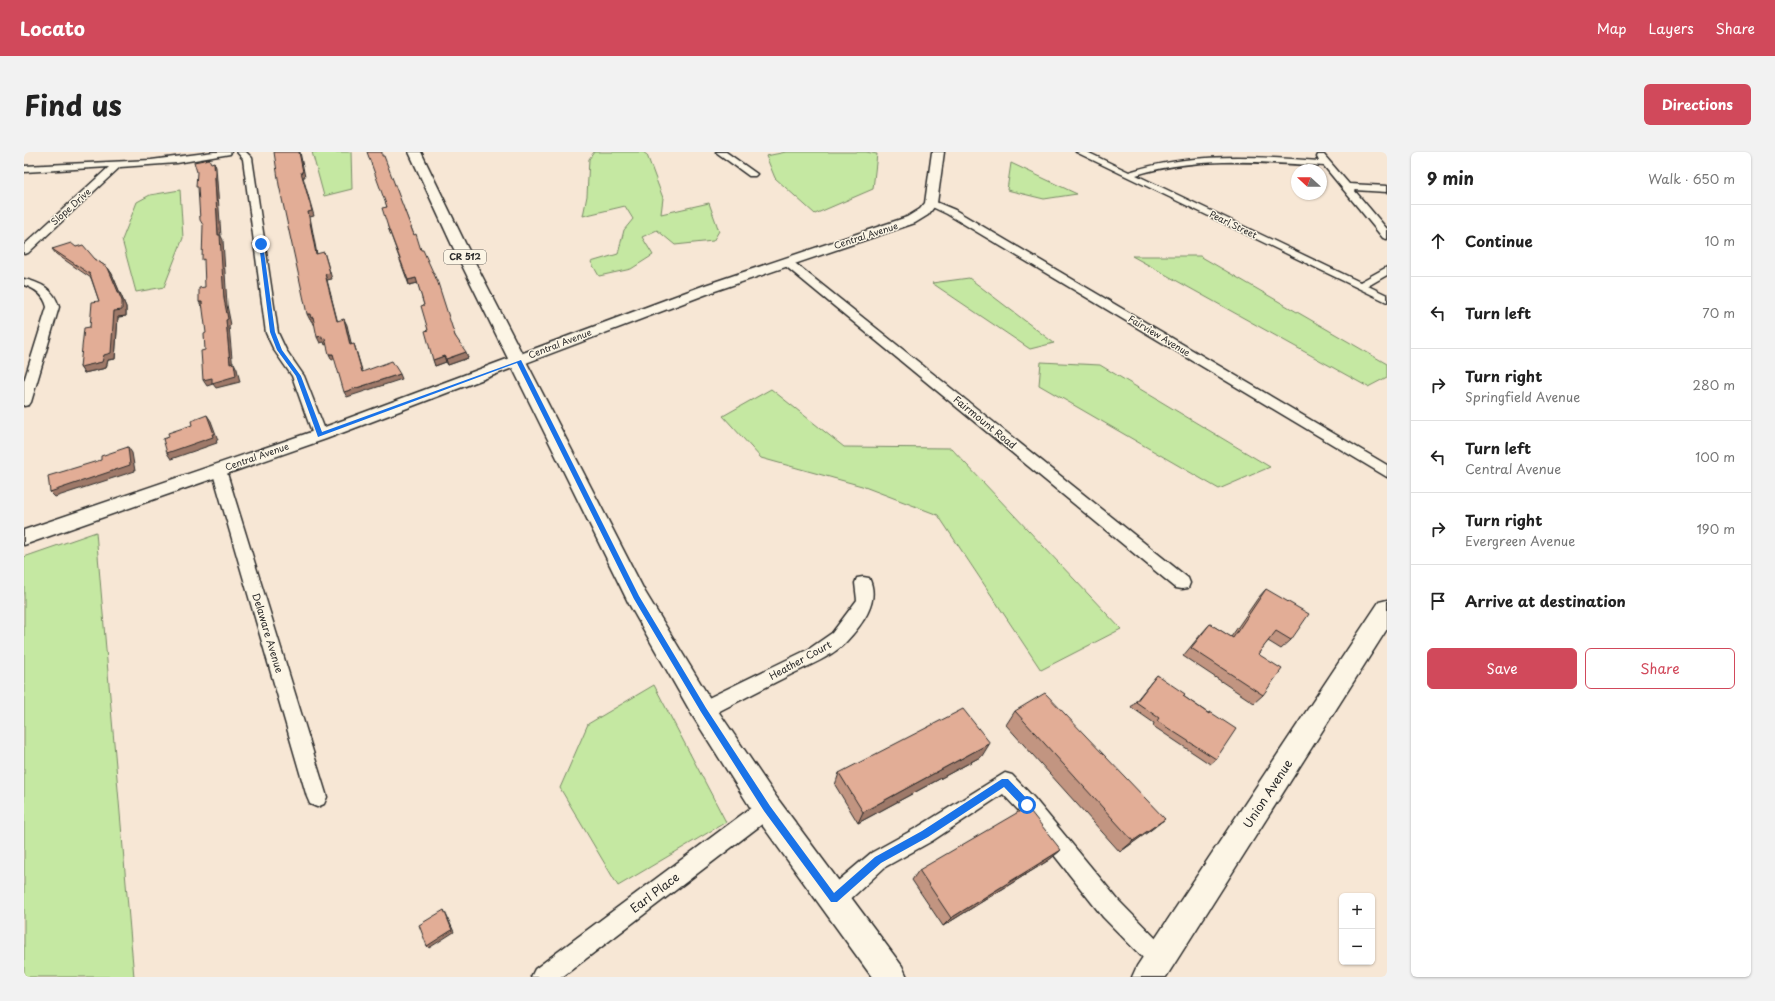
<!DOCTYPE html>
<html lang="en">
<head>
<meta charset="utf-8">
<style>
  body { margin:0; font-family:"Playpen Sans",sans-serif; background:#f2f2f2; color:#222 }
  .controls { position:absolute; right:12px; bottom:12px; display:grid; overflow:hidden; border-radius:6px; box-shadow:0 1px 3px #0004 }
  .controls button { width:36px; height:36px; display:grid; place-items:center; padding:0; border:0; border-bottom:1px solid #e0e0e0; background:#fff; color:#222; font:20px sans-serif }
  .compass { position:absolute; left:1267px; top:12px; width:36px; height:36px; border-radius:50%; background:#fff; box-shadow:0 1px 3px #0004; rotate:291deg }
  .stop { position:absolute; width:12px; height:12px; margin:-9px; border:3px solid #1a73e8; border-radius:50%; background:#fff }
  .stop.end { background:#1a73e8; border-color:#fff; box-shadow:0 1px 4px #0008 }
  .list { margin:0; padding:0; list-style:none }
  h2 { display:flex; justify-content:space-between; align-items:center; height:52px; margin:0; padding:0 16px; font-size:17px }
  h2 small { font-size:13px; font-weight:400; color:#767676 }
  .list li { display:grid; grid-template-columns:26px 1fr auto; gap:12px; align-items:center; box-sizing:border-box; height:72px; padding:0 16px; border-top:1px solid #e0e0e0 }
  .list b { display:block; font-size:15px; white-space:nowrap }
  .list p { margin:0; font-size:13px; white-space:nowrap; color:#767676 }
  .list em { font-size:13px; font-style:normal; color:#767676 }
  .actions { display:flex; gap:8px; padding:12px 16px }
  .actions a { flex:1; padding:9px 0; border:1px solid #d1495b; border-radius:6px; text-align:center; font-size:14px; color:#d1495b }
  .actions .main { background:#d1495b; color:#fff }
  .icon { flex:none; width:22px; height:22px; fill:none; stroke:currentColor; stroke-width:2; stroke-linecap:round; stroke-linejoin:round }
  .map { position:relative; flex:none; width:1363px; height:825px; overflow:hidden; border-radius:6px }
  header { display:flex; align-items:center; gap:24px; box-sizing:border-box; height:56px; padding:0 20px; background:#d1495b; color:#fff }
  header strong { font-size:19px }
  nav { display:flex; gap:22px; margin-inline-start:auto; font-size:14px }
  .intro { display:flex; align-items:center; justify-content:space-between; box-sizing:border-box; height:96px; padding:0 24px }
  h1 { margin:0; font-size:28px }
  .button { padding:10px 18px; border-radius:6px; background:#d1495b; color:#fff; font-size:14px; font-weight:700 }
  main { display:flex; gap:24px; padding:0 24px }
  aside { flex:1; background:#fff; border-radius:6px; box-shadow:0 1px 3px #0004 }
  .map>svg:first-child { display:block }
  .green { fill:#c5e8a2; stroke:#788a66 }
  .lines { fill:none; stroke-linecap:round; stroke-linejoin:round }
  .minor-casing { stroke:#2b2b2b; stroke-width:3 }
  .tertiary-casing { stroke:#2b2b2b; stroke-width:3 }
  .secondary-casing { stroke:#2b2b2b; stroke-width:3 }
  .primary-casing { stroke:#2b2b2b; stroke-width:3 }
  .minor { fill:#fcf5e5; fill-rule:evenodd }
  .tertiary { fill:#fcf5e5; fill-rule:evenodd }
  .secondary { fill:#fcf5e5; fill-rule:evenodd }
  .primary { fill:#fcf5e5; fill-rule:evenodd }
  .wall { fill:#c29581; stroke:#2b2b2b }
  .shaded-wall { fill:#9e7969; stroke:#2b2b2b }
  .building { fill:#e2ad96; stroke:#2b2b2b }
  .route { fill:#1a73e8 }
  .labels { text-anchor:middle; stroke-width:3; stroke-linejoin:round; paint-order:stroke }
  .far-street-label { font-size:9px; fill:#2b2b2b; stroke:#fcf5e5 }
  .shield { fill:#fcf5e5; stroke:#6a6863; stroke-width:1 }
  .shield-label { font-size:9px; font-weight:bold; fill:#2b2b2b }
  .street-label { font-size:10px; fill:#2b2b2b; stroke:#fcf5e5 }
  .near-street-label { font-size:12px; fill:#2b2b2b; stroke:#fcf5e5 }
</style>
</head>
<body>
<header>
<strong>Locato</strong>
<nav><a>Map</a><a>Layers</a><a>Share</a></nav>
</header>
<div class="intro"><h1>Find us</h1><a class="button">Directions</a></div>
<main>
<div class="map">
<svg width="1363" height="825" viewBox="0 0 1363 825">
  <rect width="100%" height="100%" fill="#f7e7d5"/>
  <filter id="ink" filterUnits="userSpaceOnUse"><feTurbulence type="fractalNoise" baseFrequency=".025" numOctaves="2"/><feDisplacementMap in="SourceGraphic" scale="8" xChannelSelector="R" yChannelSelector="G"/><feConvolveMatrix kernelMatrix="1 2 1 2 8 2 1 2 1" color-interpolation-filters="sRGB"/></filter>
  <g filter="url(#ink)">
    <path class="green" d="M288 0H327L328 37 300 44Z
      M570 0H619L623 3 639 46 637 62 685 51 695 79 689 89 651 93 633 78 618 85 629 103 607 117 575 124 567 110 594 102 600 78 609 67 601 54 559 64 563 44 565 7Z
      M762 0H842L853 2 849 37 791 62 751 26 742 4Z
      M987 11 1053 42 1020 47 983 38Z
      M156 38 159 86 140 135 112 140 98 88 113 50 126 43Z
      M1108 104H1176L1363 212V225L1344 235Z
      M945 126 1030 191 1006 197 908 131Z
      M1017 210 1076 213 1246 315 1195 337 1015 233Z
      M747 237 820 295 927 296 1097 477 1017 518 914 363 838 334 737 306 699 264Z
      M72 380 110 825H0V405Z
      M630 533 702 670 594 734 536 636 564 572Z"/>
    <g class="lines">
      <defs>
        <path id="minor" d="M190 0H207L206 2 153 11 96 15 4 101 0 102V93L85 15 0 20V14L127 8Z
          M213 0H222L228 6 254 181 262 198 280 224 303 283 301 286H291L289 283 268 224 250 198 242 181 219 7Z
          M692 0H702L733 22 731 24H725Z
          M1052 0H1063L1105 20C1167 0 1231 4 1295 9L1293 5 1294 3H1300L1325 32 1363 34V40L1330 38 1363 77V87L1359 86 1300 14C1237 10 1173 4 1112 23L1336 130 1363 115V123L1344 134 1363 143V150Z
          M907 48 931 58 1363 313V325L923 62 904 53 902 51 904 49Z
          M763 107 767 108 1164 426 1166 431 1164 436 1158 437 1152 436 759 112 758 110Z
          M0 127C17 131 30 137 35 155L7 250 5 253 0 254V229L23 155C20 143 12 137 0 133Z
          M195 313 200 314 202 318 303 645 300 652 293 655 286 652 283 645 188 318 190 314Z
          M839 425 845 426C857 450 837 474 821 491 807 505 786 513 768 522 740 536 713 550 686 564L679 566 672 564 670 558 672 552 785 497 808 481 833 448 831 431 833 426Z
          M981 621 988 623 1010 646 1095 749 1144 799 1147 807 1144 815 1136 818 1128 815 1079 765 996 660 979 642 908 689 861 715 818 755 810 758 802 755 799 747 802 739 847 701 894 675Z
          M743 646 750 649 753 656 750 663 538 825H507L511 817 736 649Z"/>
        <path id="tertiary" d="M908 0H920L913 51 904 63 891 71 691 139 302 287 0 393V378L290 279 681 133 883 65 896 57 901 51Z"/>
        <path id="secondary" d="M1363 448V477L1142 825H1108L1113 814 1355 450Z"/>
        <path id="primary" d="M385 0H397L441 91 621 440 688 550 753 646 878 814 883 825H848L733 666 670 566 605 452 427 91Z"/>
      </defs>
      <use href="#minor" class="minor-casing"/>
      <use href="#tertiary" class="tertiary-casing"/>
      <use href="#secondary" class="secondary-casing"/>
      <use href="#primary" class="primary-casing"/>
      <use href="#minor" class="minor"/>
      <use href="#tertiary" class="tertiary"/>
      <use href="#secondary" class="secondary"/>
      <use href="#primary" class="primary"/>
    </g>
    <path class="wall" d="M359 4 390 83 397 98 431 184 444 206 424 213 422 210 411 214 404 178 400 153 394 131 385 133 364 75Z
      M52 95 71 107 84 116 88 122 102 155V164L94 165 91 207 84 208 82 216 60 221 56 215 66 175 75 149 67 126 32 102 28 97Z
      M1242 437 1267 488 1257 497 1244 489 1234 502 1239 543 1230 551 1159 504 1178 481 1186 472 1207 485 1234 446Z
      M1133 523 1159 544 1184 561 1186 560 1192 607 1186 612 1129 574 1130 571 1107 555Z
      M991 559 1141 667 1096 700 982 573Z
      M958 604 834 671 811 633 815 621Z
      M1037 698 1025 708 919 774 888 728 895 718Z"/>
    <path class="shaded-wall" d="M275 0H276L281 25H279L290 64 286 65 294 108 292 102 284 60 277 20Z
      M190 10 192 15 197 84 199 88 203 153 207 173 205 174 209 218 206 212 194 83Z
      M300 100 308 127 303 128 315 175 313 169 301 122Z
      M84 116 88 122 102 155V164L94 165 91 207 84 208 82 216 60 221 56 215 80 203 90 159Z
      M392 126 394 131 385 133 384 128Z
      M175 150H178L179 156Z
      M283 162H286L289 165 292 171 289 172 287 168H286Z
      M320 167 323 173 329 199 326 193Z
      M298 184 301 186 303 192 301 193 300 190 296 191 293 185Z
      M330 192 332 198 340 225 338 220Z
      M442 200 444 206 424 213 422 207Z
      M305 202H309L311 207 308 208Z
      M420 204 422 210 411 214 409 208Z
      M210 211 213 217 216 230 192 236 189 232 183 234 179 228Z
      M376 222 378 227 323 245 320 240Z
      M183 263 187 269 194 288H192L193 291 147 307 143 301Z
      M104 295 108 301 111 319 31 345 26 340Z
      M966 591 958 604 834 671 839 660Z
      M1141 667 1127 678 1096 700 1109 689Z
      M1037 698 1025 708 919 774 927 766Z
      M420 758 421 760 430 780 405 796 403 794Z"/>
    <path class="building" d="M250 0H275L279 20H277L288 59 284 60 292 102 300 100 306 121 301 122 313 169 320 167 326 193 330 192 338 220 368 209 376 222 320 240 309 202H305L301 186 298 187V184L293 185 289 165 287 166 286 162H283L255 33Z
      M343 0H358V4H360L390 83 392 82 397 98H399L414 131 431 184 442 200 422 207 420 204 409 208 401 179 404 178 397 154 400 153 392 126 384 128 364 75 358 56 363 55Z
      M185 7 187 11 190 10 194 83H196L200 147 204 167 202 168 206 212 210 211 212 224 188 231V226L179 228 177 199 181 198 180 182 182 181 178 150H175V136L181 135 180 107 178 108 179 73 176 68 174 35H172L173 20 170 10Z
      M47 91 52 95 59 93 71 107 84 116 98 149V158L90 159 87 201 80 203 78 210 56 215 60 176 66 175 68 150 75 149 66 122 28 97Z
      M183 263 190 282H188L189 285 143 301 139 287 145 285 144 281 168 273 167 269Z
      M104 295 106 313 26 340 24 324 77 308V304Z
      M1242 437 1285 462 1267 488 1252 479 1234 502 1258 517 1239 543 1167 496 1186 472 1209 486Z
      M1133 523 1161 542 1159 544 1185 562 1186 560 1212 577 1192 607 1133 569 1135 566 1112 550Z
      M1021 541 1141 667 1109 689 991 559Z
      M939 557 966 591 839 660 815 621Z
      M1003 655 1037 698 927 766 895 718Z
      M420 758 428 778 403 794 395 773Z"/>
  </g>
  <path class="route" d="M237 91 239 92 251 180 258 198 277 224 298 280 497 208 615 444 682 556 746 654 810 741 851 705 898 679 978 627H984L1006 650V656H1000L980 635 904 685 857 711 813 750H807L740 659 677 560 610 447 493 211 294 285 272 224 253 198 246 180 235 92Z"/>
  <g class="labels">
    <g class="far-street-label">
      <text transform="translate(47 55) rotate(-42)" y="3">Slope Drive</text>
      <text transform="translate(1209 73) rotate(26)" y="3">Pearl Street</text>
      <text transform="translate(842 84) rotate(-18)" y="3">Central Avenue</text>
      <text transform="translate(1135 184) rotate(31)" y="3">Fairview Avenue</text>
      <text transform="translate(536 192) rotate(-21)" y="3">Central Avenue</text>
      <text transform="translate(233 305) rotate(-19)" y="3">Central Avenue</text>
    </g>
    <rect class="shield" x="420" y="98" width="42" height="14" rx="3"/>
    <g class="shield-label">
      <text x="441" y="108">CR 512</text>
    </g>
    <g class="street-label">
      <text transform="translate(961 270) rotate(39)" y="4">Fairmount Road</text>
      <text transform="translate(244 481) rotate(73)" y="4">Delaware Avenue</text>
      <text transform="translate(776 508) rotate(-29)" y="4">Heather Court</text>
    </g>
    <g class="near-street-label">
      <text transform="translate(1244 642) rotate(-57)" y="4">Union Avenue</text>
      <text transform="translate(631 741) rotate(-37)" y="4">Earl Place</text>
    </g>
  </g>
</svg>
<div class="controls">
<button>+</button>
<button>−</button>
</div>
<svg class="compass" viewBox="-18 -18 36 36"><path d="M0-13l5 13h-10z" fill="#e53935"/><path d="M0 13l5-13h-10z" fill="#767676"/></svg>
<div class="stop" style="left:1003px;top:653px"></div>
<div class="stop end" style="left:237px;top:92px"></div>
</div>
<aside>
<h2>9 min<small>Walk · 650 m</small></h2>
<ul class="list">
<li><svg class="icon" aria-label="ahead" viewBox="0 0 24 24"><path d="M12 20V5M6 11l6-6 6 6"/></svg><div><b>Continue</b></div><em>10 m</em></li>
<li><svg class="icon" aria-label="left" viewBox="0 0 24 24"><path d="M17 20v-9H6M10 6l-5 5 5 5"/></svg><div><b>Turn left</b></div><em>70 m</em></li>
<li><svg class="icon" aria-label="right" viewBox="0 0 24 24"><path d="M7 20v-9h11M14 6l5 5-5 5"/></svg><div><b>Turn right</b><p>Springfield Avenue</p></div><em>280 m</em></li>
<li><svg class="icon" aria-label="left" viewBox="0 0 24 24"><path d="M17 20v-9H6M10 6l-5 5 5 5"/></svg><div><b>Turn left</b><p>Central Avenue</p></div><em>100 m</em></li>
<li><svg class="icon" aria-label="right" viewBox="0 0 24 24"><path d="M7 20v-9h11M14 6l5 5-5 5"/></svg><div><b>Turn right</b><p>Evergreen Avenue</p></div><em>190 m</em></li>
<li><svg class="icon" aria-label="arrive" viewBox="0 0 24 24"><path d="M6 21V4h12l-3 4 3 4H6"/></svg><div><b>Arrive at destination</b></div></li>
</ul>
<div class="actions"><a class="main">Save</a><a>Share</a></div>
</aside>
</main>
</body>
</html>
